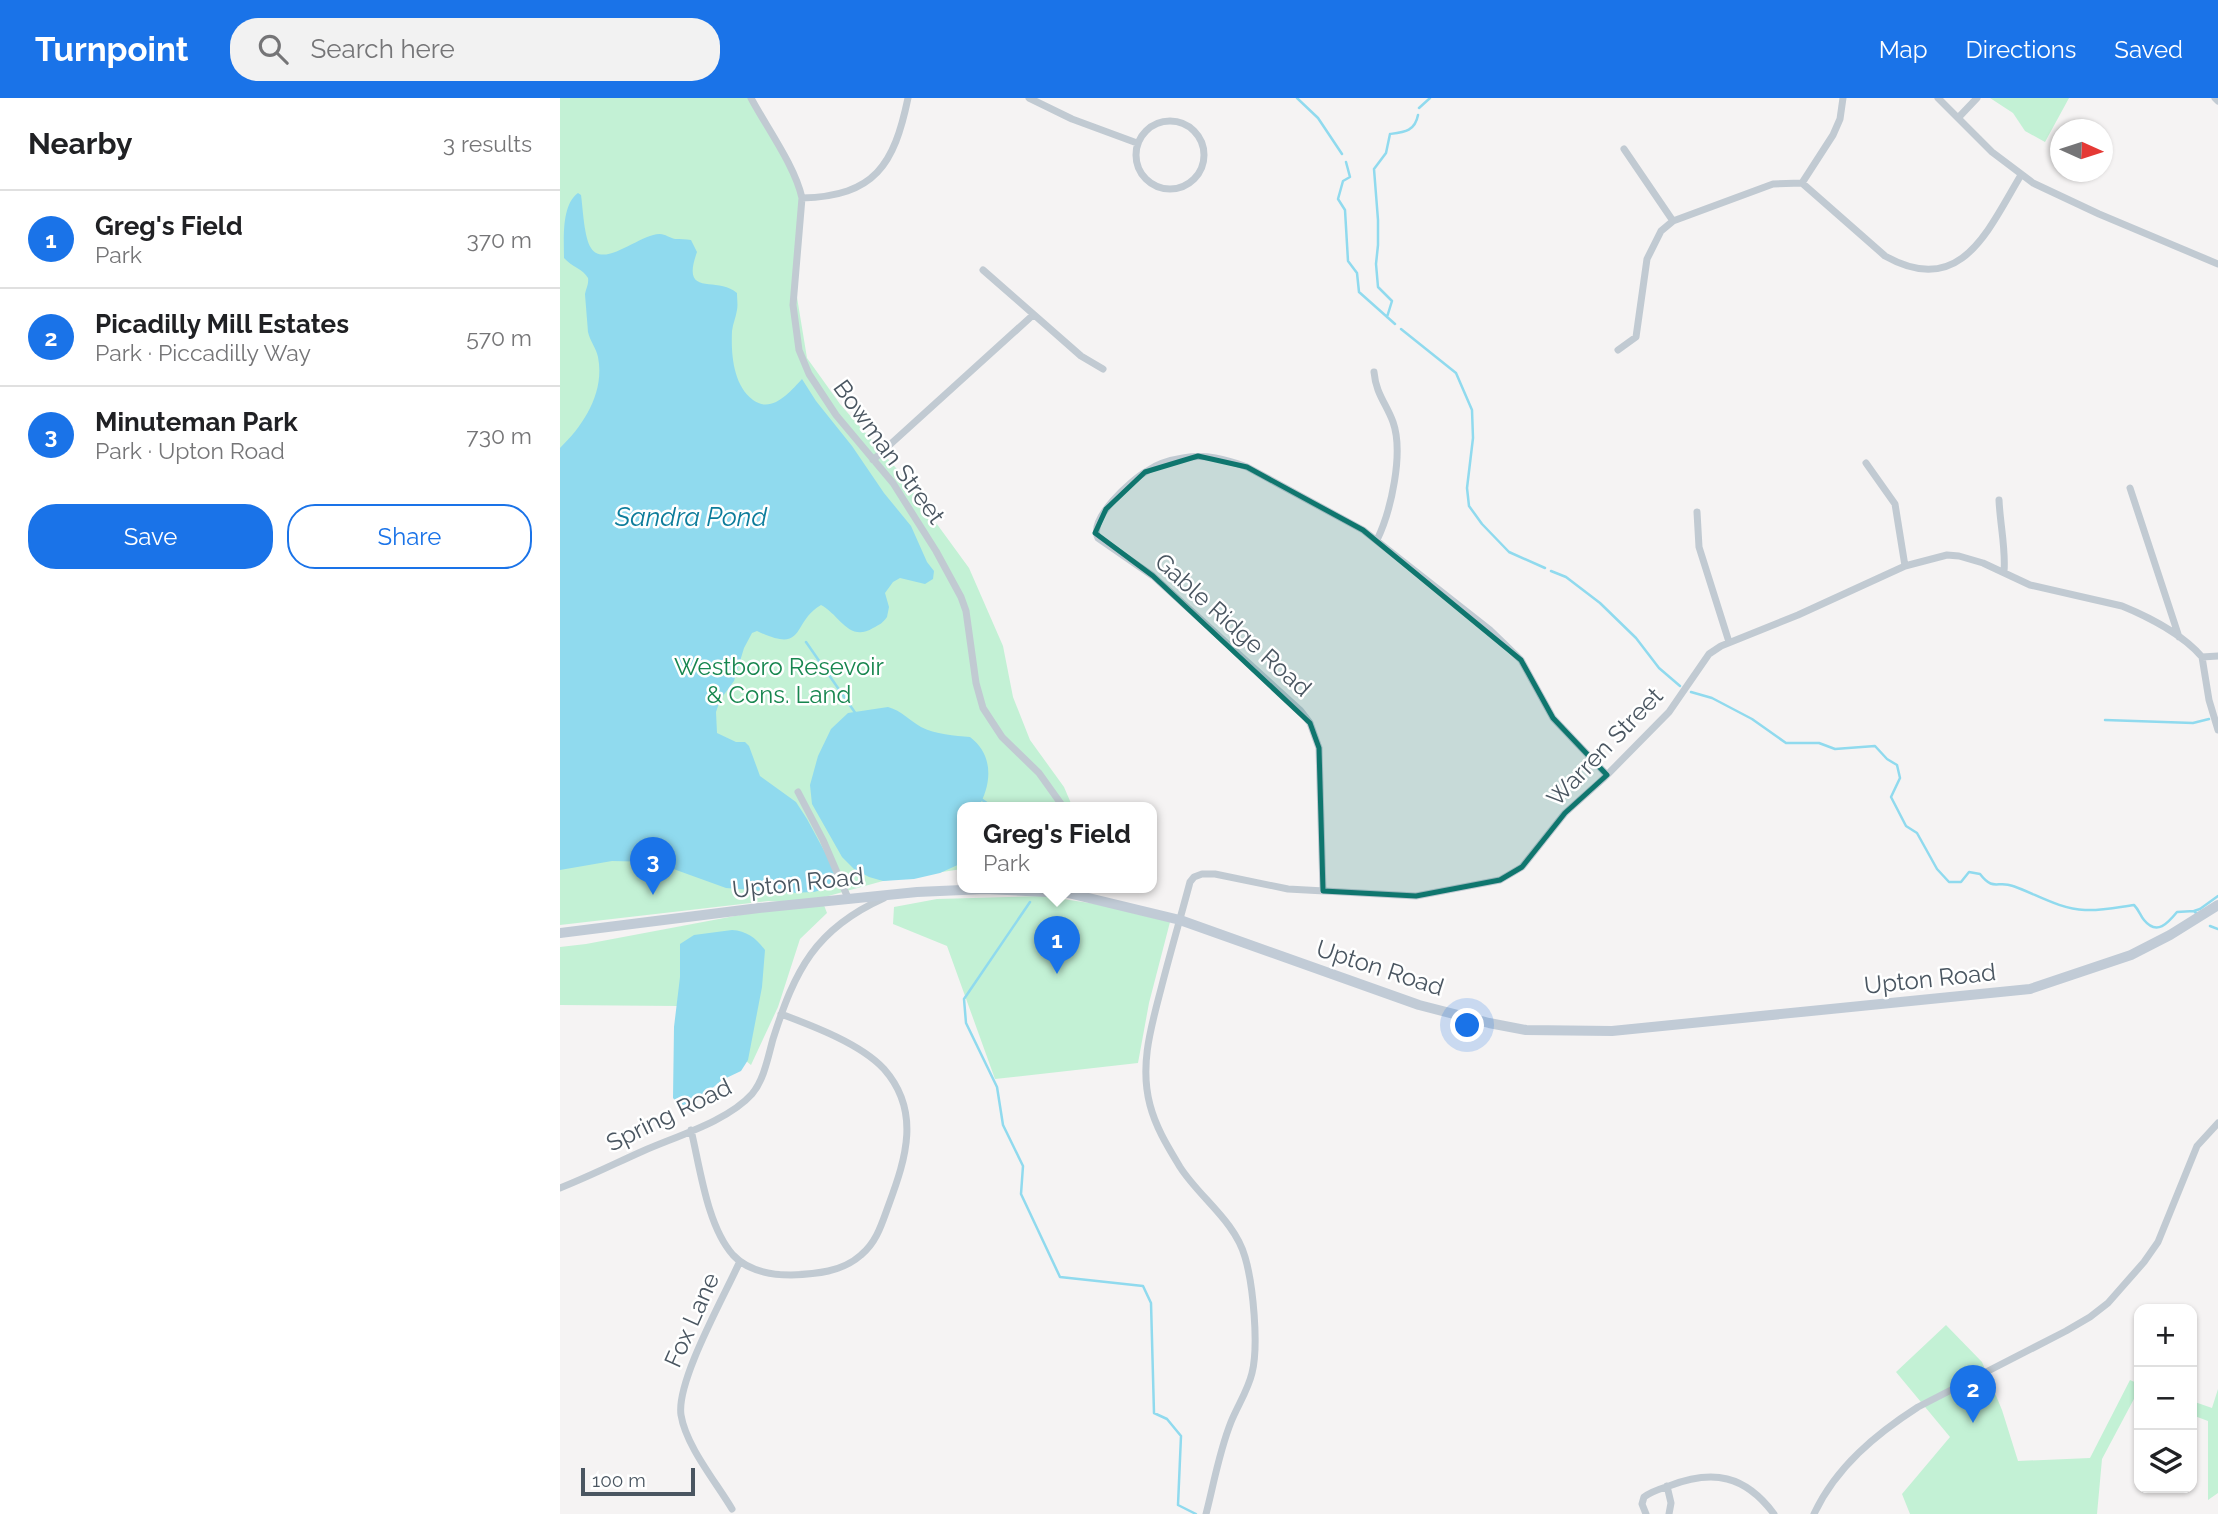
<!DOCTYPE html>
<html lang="en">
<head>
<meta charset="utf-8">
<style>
  body { margin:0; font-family:Raleway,sans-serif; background:#f2f2f2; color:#202124 }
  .controls { position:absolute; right:21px; bottom:21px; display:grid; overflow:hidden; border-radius:14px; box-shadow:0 2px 5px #0004 }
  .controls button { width:63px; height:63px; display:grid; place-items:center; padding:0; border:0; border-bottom:2px solid #e0e0e0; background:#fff; color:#202124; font:35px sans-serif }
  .compass { position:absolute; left:1490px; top:21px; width:63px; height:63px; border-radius:50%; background:#fff; box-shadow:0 2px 5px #0004; rotate:93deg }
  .scale { position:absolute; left:21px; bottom:18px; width:114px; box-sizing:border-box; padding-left:7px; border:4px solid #4a5661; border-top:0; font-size:19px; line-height:24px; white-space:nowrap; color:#4a5661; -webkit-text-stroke:5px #fff; paint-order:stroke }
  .you { position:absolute; left:908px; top:928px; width:24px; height:24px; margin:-18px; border:5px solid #fff; border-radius:50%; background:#1a73e8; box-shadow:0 0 0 10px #1a73e833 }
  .badge { display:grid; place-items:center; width:46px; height:46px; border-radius:50%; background:#1a73e8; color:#fff; font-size:23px; font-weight:700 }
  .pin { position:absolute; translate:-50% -58px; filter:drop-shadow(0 2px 4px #0008) }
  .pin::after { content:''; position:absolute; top:37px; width:24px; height:21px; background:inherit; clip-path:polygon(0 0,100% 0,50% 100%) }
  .popup { position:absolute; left:397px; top:704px; width:200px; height:91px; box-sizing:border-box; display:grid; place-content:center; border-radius:14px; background:#fff; filter:drop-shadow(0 2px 5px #0005); font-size:23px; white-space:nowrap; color:#757577 }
  .popup b { font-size:26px; color:#202124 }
  .popup::after { content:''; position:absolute; left:50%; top:100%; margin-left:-14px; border:14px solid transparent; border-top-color:#fff }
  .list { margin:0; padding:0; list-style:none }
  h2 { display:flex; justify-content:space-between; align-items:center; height:91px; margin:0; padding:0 28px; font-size:30px }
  h2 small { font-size:23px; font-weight:400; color:#757577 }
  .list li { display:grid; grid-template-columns:46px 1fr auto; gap:21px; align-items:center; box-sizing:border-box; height:98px; padding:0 28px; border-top:2px solid #e0e0e0 }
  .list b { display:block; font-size:26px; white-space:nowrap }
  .list p { margin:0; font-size:23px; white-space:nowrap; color:#757577 }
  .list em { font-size:23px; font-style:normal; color:#757577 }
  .actions { display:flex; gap:14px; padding:21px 28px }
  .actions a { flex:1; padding:16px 0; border:2px solid #1a73e8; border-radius:28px; text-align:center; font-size:24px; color:#1a73e8 }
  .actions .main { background:#1a73e8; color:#fff }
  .icon { flex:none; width:38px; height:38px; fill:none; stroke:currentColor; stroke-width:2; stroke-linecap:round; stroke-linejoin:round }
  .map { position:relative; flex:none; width:1658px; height:1416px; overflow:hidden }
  header { display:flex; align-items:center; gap:42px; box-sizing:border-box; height:98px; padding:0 35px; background:#1a73e8; color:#fff }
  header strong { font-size:33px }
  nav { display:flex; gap:38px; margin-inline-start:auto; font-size:24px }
  .search { width:490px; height:63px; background:#f2f2f2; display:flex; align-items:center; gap:18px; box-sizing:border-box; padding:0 24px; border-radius:28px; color:#757577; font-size:26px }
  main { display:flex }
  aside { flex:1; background:#fff }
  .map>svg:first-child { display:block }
  .green { fill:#c3f1d5 }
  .water { fill:#90daee }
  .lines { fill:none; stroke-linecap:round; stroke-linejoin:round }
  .stream { stroke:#90daee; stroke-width:2.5 }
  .street { stroke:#c1cad2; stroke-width:7 }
  .secondary { stroke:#c1cbd6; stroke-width:10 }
  .marked { fill:#0f766e; fill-opacity:0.2; stroke:#0f766e; stroke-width:5; stroke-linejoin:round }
  .labels { text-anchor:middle; stroke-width:5; stroke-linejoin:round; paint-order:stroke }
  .street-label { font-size:24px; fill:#4a5661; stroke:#fff }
  .park-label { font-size:24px; fill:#17864f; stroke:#fff }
  .water-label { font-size:26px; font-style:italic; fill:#0c7c9b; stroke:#fff }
</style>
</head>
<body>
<header>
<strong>Turnpoint</strong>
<div class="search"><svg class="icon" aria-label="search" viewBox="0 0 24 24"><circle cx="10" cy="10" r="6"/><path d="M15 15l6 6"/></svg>Search here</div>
<nav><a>Map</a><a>Directions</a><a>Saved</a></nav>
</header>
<main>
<aside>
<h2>Nearby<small>3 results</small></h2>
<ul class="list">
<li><span class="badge">1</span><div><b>Greg's Field</b><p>Park</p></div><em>370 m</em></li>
<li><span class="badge">2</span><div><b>Picadilly Mill Estates</b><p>Park · Piccadilly Way</p></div><em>570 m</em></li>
<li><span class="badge">3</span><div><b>Minuteman Park</b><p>Park · Upton Road</p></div><em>730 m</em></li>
</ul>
<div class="actions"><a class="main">Save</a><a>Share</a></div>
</aside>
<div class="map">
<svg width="1658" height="1416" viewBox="0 0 1658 1416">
  <rect width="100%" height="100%" fill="#f5f3f3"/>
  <path class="green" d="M0 0H193L241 89 233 175 247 260 280 306 336 370 409 470 443 548 453 599 470 642 504 689 513 710H402V771L323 783 250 803 262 802 267 815 240 841 218 909 191 967 118 908 0 907V849L26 846 244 805 208 803 0 827Z
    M1430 0H1509L1485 44 1465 33 1453 15Z
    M483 798 536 806 610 824 589 905 578 965 435 981 387 848 333 826 334 809 377 801Z
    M1386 1227 1422 1264 1442 1312 1458 1363 1530 1360 1570 1282 1579 1286V1300L1575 1299 1542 1361 1537 1416H1350L1342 1396 1390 1339 1336 1274Z
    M1658 1291V1395L1648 1402V1323L1632 1317V1303L1652 1310Z"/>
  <path class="water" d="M18 95 21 97C23 111 24 139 31 150 44 171 81 135 100 136 105 136 110 140 115 141 121 141 125 141 131 142L137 154C120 201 157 177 177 195 177 200 178 207 177 212 176 219 173 225 172 233 171 256 173 287 193 302 212 316 230 294 242 281L256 303 292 348 324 395 351 428 367 464 374 473 373 481 365 486 340 480 333 484 325 495 329 509 327 519C323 525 319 527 313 530 289 545 280 517 261 507 231 524 247 557 197 533L192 535 184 550 174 583 160 602 156 614 157 635 176 644H185L189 648 200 678 236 704 247 721 274 771 273 783 261 792 254 794 228 795 166 790 94 764 52 763 0 772V350C24 327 45 294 38 259 36 250 30 243 28 234 28 231 25 198 25 196 26 190 29 186 28 180 23 171 12 169 4 160 4 142 1 107 18 95Z
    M328 609C342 613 349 622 361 629 375 636 395 638 410 639 434 657 432 686 418 710H402V765L380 775 354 781 323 783 309 779 294 771 282 759 252 706 250 687 258 658 271 631 288 615Z
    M172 832C187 833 196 840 205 852L202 889 188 962 181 973 162 982 137 1003 120 1008 113 1000 114 929 120 879V846L134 837Z"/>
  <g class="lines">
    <path class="stream" d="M737 0 758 20 782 56
      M859 10 870 0
      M786 64 790 79 783 83 778 101 785 112 788 163 797 175 799 194 835 226
      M827 219 832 203 818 189 816 166 818 147V122L814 71 826 55 830 36C845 34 855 33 858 17
      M841 231 896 275 912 312 913 340 907 390 909 408 922 426 949 454 985 470
      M991 473 1006 479 1040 505 1076 540 1099 570 1120 588
      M246 544 296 616
      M1131 594 1152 600 1192 621 1226 645H1259L1275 651 1315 648 1327 661 1337 667 1340 680 1331 699 1346 728 1357 735 1377 771 1389 784H1401L1409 774 1420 776C1434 794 1437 782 1453 788 1476 796 1499 811 1525 812 1541 813 1559 809 1574 807 1579 812 1580 817 1584 822 1597 838 1608 825 1617 814L1634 813 1636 815
      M1545 622 1633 625 1649 621
      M421 701 434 710
      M470 804 404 901 406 925 437 989 443 1027 463 1068 461 1096 500 1179 583 1188 591 1205 594 1315 607 1321 621 1338 618 1407 636 1416
      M1634 813 1640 811 1658 798
      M1650 828 1658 831"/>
    <path class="street" d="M191 0C207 30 235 68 242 100L233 207 239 252 249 276 276 317 333 385 376 453 401 499 406 513 416 585 423 610 442 639 479 675 504 710
      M469 0 512 21 577 45
      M1378 0 1432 54 1473 85 1539 116 1658 166
      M1655 0 1658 3
      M1398 20 1417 0
      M576 57a34 34 0 1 1 68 0a34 34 0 1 1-68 0Z
      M1064 51 1113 123
      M1242 85 1273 37 1280 21 1283 0
      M242 100C315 98 334 67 348 0
      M423 172 521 258 543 271
      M1058 252 1076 239 1087 161 1101 133 1113 123 1213 86 1242 85 1325 158C1401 201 1428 132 1461 77
      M814 274C816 296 826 305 833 324 844 355 831 413 817 442
      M313 362 473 217
      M1306 365 1335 406 1345 468
      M1570 390 1619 539
      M1439 402C1440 426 1446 451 1444 474
      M1137 414 1139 449 1169 544
      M1642 559 1649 602 1658 632
      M238 694 263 742 288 800
      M763 793 759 650 750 625 740 612 593 478 538 440C528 421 571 382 587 373 597 366 610 362 623 360 646 356 665 361 687 369L803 432 930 532 961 562 993 620 1047 677
      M131 1032C140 1069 147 1128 173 1157 188 1173 210 1177 231 1177 256 1176 282 1174 301 1157 317 1144 322 1125 329 1106 346 1060 361 1013 324 971 301 946 253 928 221 916
      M0 1090C28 1079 56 1065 83 1053 117 1038 168 1023 192 996 204 982 208 959 213 941 235 872 255 831 324 800
      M1107 1388 1111 1405 1109 1416
      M172 1411C156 1384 126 1348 121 1317 116 1283 165 1197 180 1163
      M646 1416C654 1385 659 1354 671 1324 678 1307 688 1292 692 1275 699 1247 693 1186 685 1159 675 1123 639 1099 620 1069 608 1049 596 1030 590 1007 579 966 592 926 602 887 611 852 621 818 630 784L634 779 642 776H655L728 791 856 798 940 782 962 769 1005 715 1043 681 1109 614 1149 556 1161 548 1238 517 1345 468 1387 457 1399 458 1423 465 1470 487 1562 508C1589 519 1623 537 1642 559L1658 558
      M1086 1416 1082 1406 1084 1399C1092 1393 1100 1391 1109 1388 1153 1371 1185 1377 1214 1416
      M1254 1416C1276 1369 1316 1336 1358 1309L1506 1233 1530 1219 1548 1205 1584 1164 1598 1144 1637 1048 1658 1025"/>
    <path class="secondary" d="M0 835 199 810 357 794 425 791 508 795 620 822 859 907 929 925 966 932 1052 933 1470 891 1571 857 1610 837 1658 807"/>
  </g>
  <path class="marked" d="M638 358 687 369 803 432 961 562 993 620 1047 677 1005 715 962 769 940 782 856 798 763 793 759 650 750 625 593 478 535 435 546 411 585 374Z"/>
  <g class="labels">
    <g class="street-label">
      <text transform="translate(329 354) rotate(54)" y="8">Bowman Street</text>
      <text transform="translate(673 527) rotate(42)" y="8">Gable Ridge Road</text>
      <text transform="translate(1045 649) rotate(-46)" y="8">Warren Street</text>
      <text transform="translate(238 785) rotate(-6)" y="8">Upton Road</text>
      <text transform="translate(820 870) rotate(18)" y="8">Upton Road</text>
      <text transform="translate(1370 881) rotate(-6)" y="8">Upton Road</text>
      <text transform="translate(109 1017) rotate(-26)" y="8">Spring Road</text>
      <text transform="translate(132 1222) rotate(-66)" y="8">Fox Lane</text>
    </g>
    <g class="park-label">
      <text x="219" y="577">Westboro Resevoir<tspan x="219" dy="28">&amp; Cons. Land</tspan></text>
    </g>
    <g class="water-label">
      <text x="131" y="428">Sandra Pond</text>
    </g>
  </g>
</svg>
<div class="controls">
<button>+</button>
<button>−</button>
<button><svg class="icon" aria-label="layers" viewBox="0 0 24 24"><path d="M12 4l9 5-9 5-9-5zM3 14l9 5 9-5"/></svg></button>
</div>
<svg class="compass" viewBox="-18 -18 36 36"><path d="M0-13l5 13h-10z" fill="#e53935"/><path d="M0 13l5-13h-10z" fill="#757577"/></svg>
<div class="scale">100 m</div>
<div class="you"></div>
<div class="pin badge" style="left:497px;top:876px">1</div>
<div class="popup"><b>Greg's Field</b>Park</div>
<div class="pin badge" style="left:1413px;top:1325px">2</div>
<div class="pin badge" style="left:93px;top:797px">3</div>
</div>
</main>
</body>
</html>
